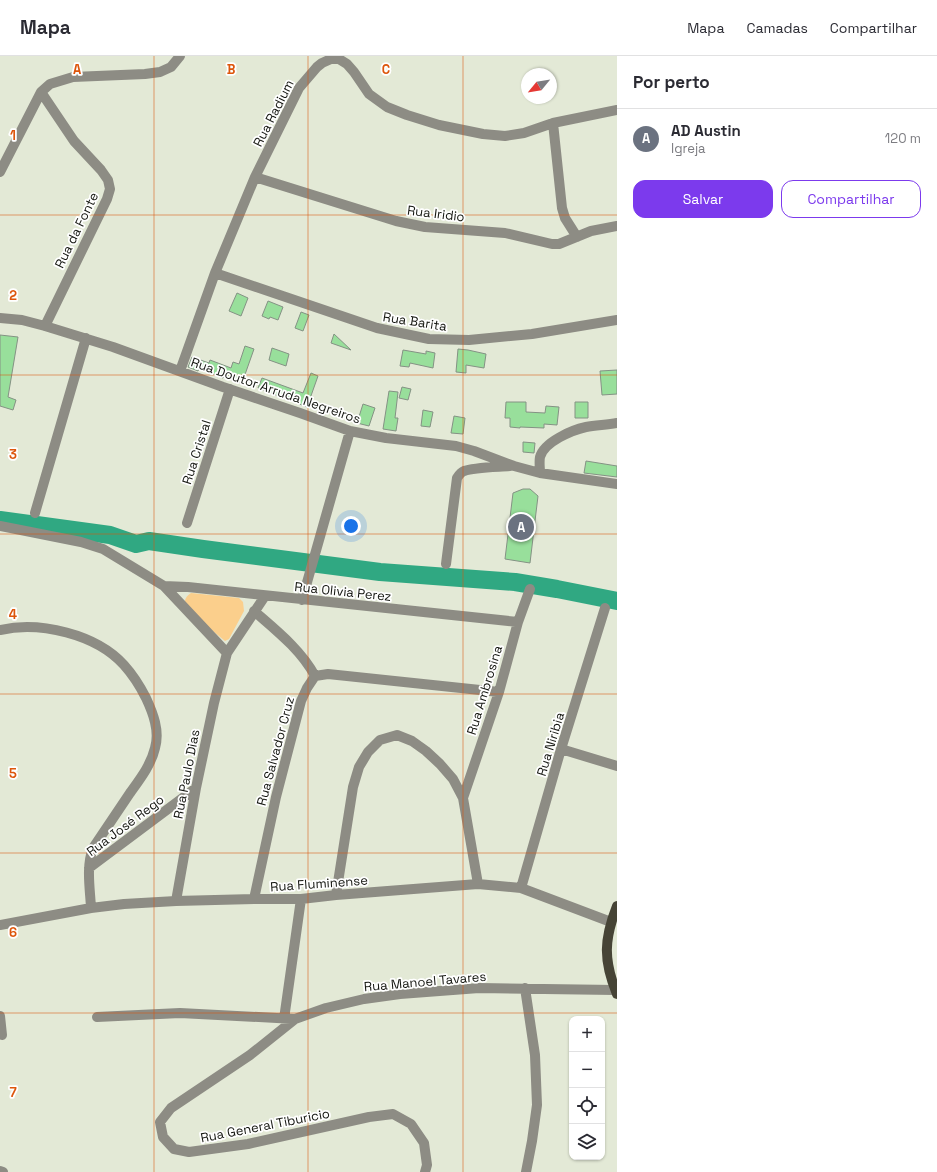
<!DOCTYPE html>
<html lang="pt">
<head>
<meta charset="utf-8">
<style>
  body { margin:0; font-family:"Space Grotesk",sans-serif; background:#f2f2f3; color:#2b2b33 }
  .controls { position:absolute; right:12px; bottom:12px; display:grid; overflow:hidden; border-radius:8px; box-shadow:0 1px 3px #0004 }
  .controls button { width:36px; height:36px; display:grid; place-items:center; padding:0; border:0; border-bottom:1px solid #e1e1e2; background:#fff; color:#2b2b33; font:20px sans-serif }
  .compass { position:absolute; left:521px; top:12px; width:36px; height:36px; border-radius:50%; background:#fff; box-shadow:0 1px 3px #0004; rotate:240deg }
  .you { position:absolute; left:351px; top:470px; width:14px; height:14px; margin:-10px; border:3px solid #fff; border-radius:50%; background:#1a73e8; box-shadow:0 0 0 6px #1a73e833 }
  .badge { display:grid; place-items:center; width:26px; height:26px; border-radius:50%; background:#7c3aed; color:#fff; font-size:13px; font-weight:700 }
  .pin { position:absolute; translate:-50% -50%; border:2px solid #fff; box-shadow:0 1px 4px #0006 }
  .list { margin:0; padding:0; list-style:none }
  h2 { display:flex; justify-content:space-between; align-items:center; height:52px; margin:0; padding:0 16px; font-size:17px }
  h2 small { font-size:13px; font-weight:400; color:#7c7c81 }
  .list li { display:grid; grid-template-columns:26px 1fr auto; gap:12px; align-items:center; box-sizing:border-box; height:60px; padding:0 16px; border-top:1px solid #e1e1e2 }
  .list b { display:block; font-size:15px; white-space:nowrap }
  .list p { margin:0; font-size:13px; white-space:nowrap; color:#7c7c81 }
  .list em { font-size:13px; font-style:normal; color:#7c7c81 }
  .actions { display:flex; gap:8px; padding:12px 16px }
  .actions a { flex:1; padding:9px 0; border:1px solid #7c3aed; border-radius:12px; text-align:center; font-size:14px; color:#7c3aed }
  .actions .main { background:#7c3aed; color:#fff }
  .icon { flex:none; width:22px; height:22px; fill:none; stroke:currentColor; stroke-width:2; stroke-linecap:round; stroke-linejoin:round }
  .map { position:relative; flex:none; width:617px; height:1116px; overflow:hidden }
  header { display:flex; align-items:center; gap:24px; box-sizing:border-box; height:56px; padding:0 20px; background:#fff; border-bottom:1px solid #e1e1e2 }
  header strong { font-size:19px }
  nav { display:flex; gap:22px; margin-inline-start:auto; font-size:14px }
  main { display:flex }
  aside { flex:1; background:#fff }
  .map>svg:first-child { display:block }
  .green { fill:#fbcf8c }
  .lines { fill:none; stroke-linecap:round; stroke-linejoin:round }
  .river { stroke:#30a882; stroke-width:18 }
  .building { fill:#98df9b; stroke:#849284 }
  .minor { stroke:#8d8c84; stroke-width:10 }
  .major { stroke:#464436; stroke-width:10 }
  .grid { fill:none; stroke:#dd560c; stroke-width:1; stroke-opacity:0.55 }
  .labels { text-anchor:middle; stroke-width:3.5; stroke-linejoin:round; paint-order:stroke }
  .street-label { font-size:13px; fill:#13150f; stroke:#fff }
  .grid-label { font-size:13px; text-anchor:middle; font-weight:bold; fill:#dd560c; stroke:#fff; stroke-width:3.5; stroke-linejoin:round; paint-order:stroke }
</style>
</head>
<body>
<header>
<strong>Mapa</strong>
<nav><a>Mapa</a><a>Camadas</a><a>Compartilhar</a></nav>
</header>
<main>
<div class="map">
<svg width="617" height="1116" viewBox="0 0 617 1116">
  <rect width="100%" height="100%" fill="#e3e9d6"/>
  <path class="green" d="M191 537 239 542 243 546 244 555 229 583 225 585 186 553C184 545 184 542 191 537Z"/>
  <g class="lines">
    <path class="river" d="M0 464 110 479 136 488 149 485 203 493 380 516 515 526 557 533 617 545"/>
  </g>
  <path class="building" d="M237 237 248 242 241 260 229 255Z
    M268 245 283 251 278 264 270 261 269 263 262 260Z
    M301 256 309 259 303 275 295 272Z
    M334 278 351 294 331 287Z
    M0 279 18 281 8 341 16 344 13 354 0 350Z
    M245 290 254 293 242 327 223 321V322L199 313 198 315 188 311 192 301 209 307 210 304 231 312 233 306 239 308Z
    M272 292 289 298 286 310 269 304Z
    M458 293 468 294 486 298 484 312 466 309V317L456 316Z
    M403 294 426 298V295L435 297 433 312 410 307 409 311 400 310Z
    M617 314V338L602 339 600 315Z
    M311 317 318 320 307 351 258 332 262 322 303 337Z
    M402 331 411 333 408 344 399 342Z
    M389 335 398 336 395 362H398L396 375 383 373Z
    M506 346H526V356L545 357 546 350 559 351 557 369 544 368V372L520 371V372L510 371V362H505Z
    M575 346H588V362H575Z
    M363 348 375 352 369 370 357 367Z
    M423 354 433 356 430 371 421 370Z
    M454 360 465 362 463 378 451 377Z
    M523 386 535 387 534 397 523 396Z
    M586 405 617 410V421L584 417Z
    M523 433H530L538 440 530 507 505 503 513 437Z"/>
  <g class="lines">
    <path class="minor" d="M41 36 74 85 101 114 108 124 110 133 107 143 45 270
      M553 67 562 152 565 162 577 181
      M0 116 41 36 50 28 73 21 145 18 160 16 171 11 180 0
      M255 121 396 165 425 171 505 177 552 188H559L591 175 617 170
      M215 217 377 272 429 283 469 284 532 278 617 264
      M0 262 22 264 45 270 113 291 223 331 300 357 350 375 386 382 456 390 474 395 514 410 540 417 617 428
      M180 315 215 217 255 121 299 32 317 11 322 7 331 3H339L347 8 354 16 369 38 387 51 407 59 439 69 483 78 505 80 524 77 553 67 617 54
      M540 417C540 412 539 406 540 401 544 386 572 374 586 371 596 369 607 369 617 367
      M35 457 86 282
      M187 467 230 333
      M0 470 81 486 103 493 164 530 227 597
      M446 508 457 422C459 419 461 416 464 415 474 411 498 411 510 410
      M164 530 188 531 518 566
      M302 544 350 375
      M254 555C277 575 301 594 315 620
      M0 574C40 565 96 578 124 609 133 619 140 630 146 642 153 657 160 675 155 692 151 709 140 723 130 737 118 755 105 774 93 792 86 811 90 832 91 852
      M561 693 617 710
      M463 742 499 636 518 566 530 533
      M89 812 196 732
      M521 832 561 693 605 552
      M336 839 353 731 359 711 368 696 380 684 397 679 412 685 426 695 440 708 453 723 463 742 478 828
      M254 843 276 741 301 645 307 632 315 620 328 618 499 636
      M176 845 196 732 214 647 227 597 265 540
      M0 869 91 852 124 848 176 845 254 843H301L336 839 478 828 521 832 611 866
      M525 932 535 999 537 1049 532 1085 526 1116
      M0 960 2 979
      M97 961 180 957 295 963 326 952 364 943 400 938 479 932 615 934
      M284 963 301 843
      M295 963 250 999 171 1052 160 1066 163 1081 174 1093 189 1096 248 1088 369 1061 393 1058 411 1068 424 1087 427 1109 425 1116
      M0 1115 3 1116"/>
    <path class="major" d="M617 850C604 883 603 904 617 938"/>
  </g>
  <path class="grid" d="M154 0V1116M308 0V1116M463 0V1116M0 159H617M0 319H617M0 478H617M0 638H617M0 797H617M0 957H617"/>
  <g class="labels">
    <g class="street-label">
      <text transform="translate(273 57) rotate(-63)" y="5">Rua Radium</text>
      <text transform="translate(436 157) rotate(7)" y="5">Rua Iridio</text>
      <text transform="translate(76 174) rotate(-64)" y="5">Rua da Fonte</text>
      <text transform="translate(415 265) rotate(9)" y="5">Rua Barita</text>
      <text transform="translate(276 334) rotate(19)" y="5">Rua Doutor Arruda Negreiros</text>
      <text transform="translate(196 396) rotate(-72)" y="5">Rua Cristal</text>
      <text transform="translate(343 535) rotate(6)" y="5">Rua Olivia Perez</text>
      <text transform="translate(484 634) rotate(-73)" y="5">Rua Ambrosina</text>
      <text transform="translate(550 688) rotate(-73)" y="5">Rua Niribia</text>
      <text transform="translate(275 695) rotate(-75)" y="5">Rua Salvador Cruz</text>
      <text transform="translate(186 718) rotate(-79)" y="5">Rua Paulo Dias</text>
      <text transform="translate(125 769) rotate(-37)" y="5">Rua José Rego</text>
      <text transform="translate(319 827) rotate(-4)" y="5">Rua Fluminense</text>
      <text transform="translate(425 925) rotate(-5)" y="5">Rua Manoel Tavares</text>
      <text transform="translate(265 1069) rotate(-11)" y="5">Rua General Tiburicio</text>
    </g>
  </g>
  <g class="grid-label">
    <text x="77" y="18">A</text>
    <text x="231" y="18">B</text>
    <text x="386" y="18">C</text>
    <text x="13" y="84">1</text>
    <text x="13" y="244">2</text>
    <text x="13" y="403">3</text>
    <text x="13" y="563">4</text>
    <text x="13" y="722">5</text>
    <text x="13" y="881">6</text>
    <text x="13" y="1041">7</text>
  </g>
</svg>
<div class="controls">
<button>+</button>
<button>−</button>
<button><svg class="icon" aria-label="locate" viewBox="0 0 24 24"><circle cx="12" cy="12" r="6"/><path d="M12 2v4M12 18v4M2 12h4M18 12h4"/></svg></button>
<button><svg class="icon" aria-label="layers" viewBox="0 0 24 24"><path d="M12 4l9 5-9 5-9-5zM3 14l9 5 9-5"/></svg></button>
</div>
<svg class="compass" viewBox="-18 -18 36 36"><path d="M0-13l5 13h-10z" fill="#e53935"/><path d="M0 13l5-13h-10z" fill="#7c7c81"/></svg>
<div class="you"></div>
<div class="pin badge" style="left:521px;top:471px;background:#6b7280">A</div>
</div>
<aside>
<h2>Por perto<small></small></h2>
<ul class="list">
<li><span class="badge" style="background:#6b7280">A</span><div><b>AD Austin</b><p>Igreja</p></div><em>120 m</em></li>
</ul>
<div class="actions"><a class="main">Salvar</a><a>Compartilhar</a></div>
</aside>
</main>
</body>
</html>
